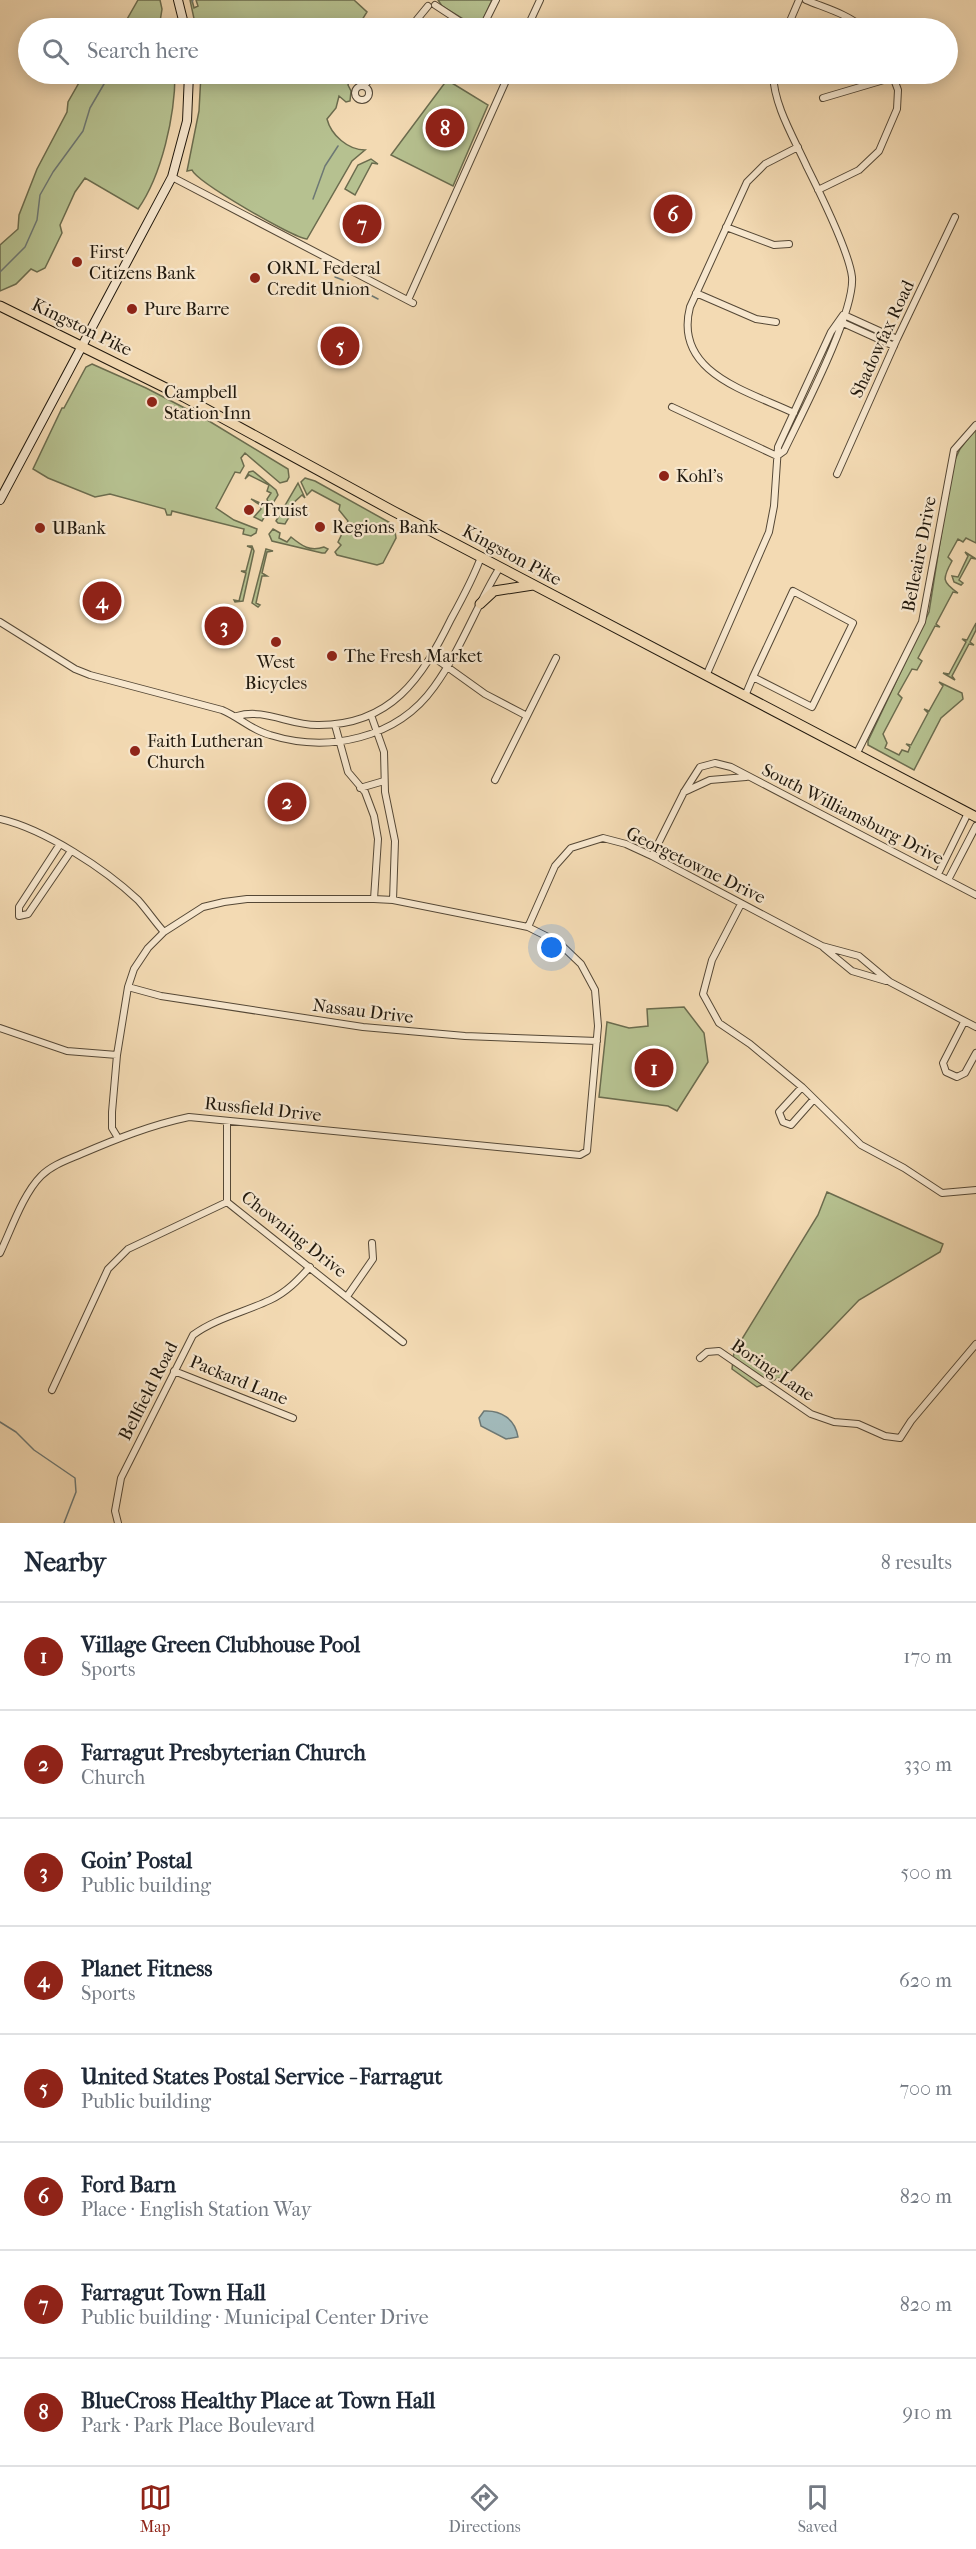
<!DOCTYPE html>
<html lang="en">
<head>
<meta charset="utf-8">
<style>
  body { margin:0; font-family:"IM FELL French Canon",serif; background:#f6f6f7; color:#1f2937 }
  .you { position:absolute; left:552px; top:948px; width:21px; height:21px; margin:-15px; border:4px solid #fff; border-radius:50%; background:#1a73e8; box-shadow:0 0 0 9px #1a73e833 }
  .badge { display:grid; place-items:center; width:39px; height:39px; border-radius:50%; background:#8f2418; color:#fff; font-size:20px; font-weight:700 }
  .pin { position:absolute; translate:-50% -50%; border:3px solid #fff; box-shadow:0 2px 6px #0006 }
  .list { margin:0; padding:0; list-style:none }
  h2 { display:flex; justify-content:space-between; align-items:center; height:78px; margin:0; padding:0 24px; font-size:26px }
  h2 small { font-size:20px; font-weight:400; color:#747a83 }
  .list li { display:grid; grid-template-columns:39px 1fr auto; gap:18px; align-items:center; box-sizing:border-box; height:108px; padding:0 24px; border-top:2px solid #e0e1e3 }
  .list b { display:block; font-size:22px; white-space:nowrap }
  .list p { margin:0; font-size:20px; white-space:nowrap; color:#747a83 }
  .list em { font-size:20px; font-style:normal; color:#747a83 }
  .icon { flex:none; width:33px; height:33px; fill:none; stroke:currentColor; stroke-width:2; stroke-linecap:round; stroke-linejoin:round }
  .map { position:relative; flex:none; width:976px; height:1523px; overflow:hidden }
  .search { position:absolute; background:#fff; box-shadow:0 3px 15px #0003; left:18px; right:18px; top:18px; height:66px; display:flex; align-items:center; gap:15px; box-sizing:border-box; padding:0 21px; border-radius:33px; color:#747a83; font-size:22px }
  .sheet { height:942px; background:#fff }
  nav { display:flex; justify-content:space-around; align-items:center; box-sizing:border-box; height:84px; border-top:2px solid #e0e1e3; background:#fff; font-size:16px; color:#747a83 }
  nav a { display:grid; justify-items:center; gap:3px }
  nav .on { color:#8f2418 }
  .map>svg:first-child { display:block }
  .green { fill:#b6c190; stroke:#6b6c4e; stroke-width:1.5 }
  .water { fill:#a1b8b8; stroke:#6d7874; stroke-width:1.5 }
  .lines { fill:none; stroke-linecap:round; stroke-linejoin:round }
  .stream { stroke:#6d7874; stroke-width:1.5 }
  .street-casing { stroke:#554836; stroke-width:8 }
  .secondary-casing { stroke:#20180d; stroke-width:10 }
  .primary-casing { stroke:#20180d; stroke-width:11 }
  .street { stroke:#f7e7ce; stroke-width:6 }
  .secondary { stroke:#f7e7ce; stroke-width:8 }
  .primary { stroke:#f3dab3; stroke-width:9 }
  .poi-dot { fill:#8f2418; stroke:#f7e7ce; stroke-width:2 }
  .labels { text-anchor:middle; stroke-width:4.5; stroke-linejoin:round; paint-order:stroke }
  .poi-label { font-size:18px; fill:#20180d; stroke:#f7e7ce; text-anchor:start }
  .street-label { font-size:18px; fill:#20180d; stroke:#f7e7ce }
</style>
</head>
<body>
<div class="map">
<svg width="976" height="1523" viewBox="0 0 976 1523">
  <rect width="100%" height="100%" fill="#f3dab3"/>
  <filter id="stains"><feTurbulence type="fractalNoise" baseFrequency=".00333" numOctaves="4"/><feColorMatrix values="0 0 0 0 .2 0 0 0 0 .09 0 0 0 0 .02 0 0 0 .5 -.17"/></filter>
  <radialGradient id="worn" r=".72"><stop offset=".6" stop-color="#630" stop-opacity="0"/><stop offset="1" stop-color="#630" stop-opacity=".3"/></radialGradient>
  <path class="green" d="M138 0H160L162 9 159 28H122Z
    M190 0H192L194 8 198 6 196 0H354L367 12 357 28H196Z
    M438 0H492L480 26 476 27 442 6Z
    M84 74H175C175 115 162 175 138 209L85 178 75 192 60 225 62 233 45 268 37 272 31 269 16 284 0 291V245L18 229 19 215 37 169 67 112 68 102Z
    M201 74H351L348 85 351 91 350 101 346 102 339 96 336 108 327 119C331 135 348 150 365 150L352 161 307 239C293 238 197 182 192 170L187 171 199 111Z
    M447 80 488 105 453 186 391 155Z
    M371 159 378 164 372 163 355 195 345 189 358 165Z
    M92 364 146 388 204 418 288 469 289 477 287 481 280 483 245 453 241 458 244 466 240 473 235 472 216 508 234 520 257 529 256 533 251 536 243 534 244 529 172 511 171 515H167L165 509 110 494 95 497 48 478 33 469 62 408H64L86 367Z
    M976 428V543L966 538 963 542 958 539 948 557 952 561C942 579 942 582 958 593L953 592 936 624 940 627 935 626 918 658 922 661 917 670 912 669 898 694 902 698 883 734 887 743 885 748 899 755 902 750 908 752 910 747 906 744 911 745 928 713 924 709 929 711 943 686 939 682 962 693 963 699 941 718 914 770 868 745V741L929 612 952 466 960 449Z
    M253 471 276 490 278 495 262 521 254 517 261 509 260 505 251 499 265 505 266 511 267 505 271 502H268L267 499 271 493 267 491 269 485 249 475 245 479 249 472Z
    M305 478 315 481 394 525 396 538 383 563 377 565 337 555 335 552 341 545 338 542 348 521 339 510 340 505 312 490 307 495 301 482Z
    M298 483 305 498 302 495 289 507 292 512 285 524 278 523 276 521Z
    M273 529 280 533 279 538 287 542 291 537C302 546 310 552 324 547L328 549 325 553H322L272 541 269 534Z
    M247 546H252L254 551 243 601 235 602 234 600 239 601 246 573 241 571H246L252 548Z
    M266 549 273 551 267 552 262 573 267 576H262L256 603 260 605 258 607 252 603Z
    M965 552 976 559 971 558 959 580 963 583 961 585 954 582 952 576 958 577 968 556Z
    M976 623V630L970 642 974 645 969 644 952 676 955 680 943 673 949 674 966 642 962 639 967 640Z
    M684 1007 704 1033 708 1062 677 1111 668 1106 599 1097 607 1022 629 1028 648 1026 647 1009Z
    M827 1192 943 1244 940 1252 859 1300 787 1375 757 1387 732 1369 734 1352 818 1215Z"/>
  <path class="water" d="M656 1059 663 1065 660 1069 663 1075 661 1077 655 1074 651 1078 645 1072Z
    M484 1411C501 1410 515 1419 518 1437L506 1439 481 1426 479 1418Z"/>
  <g class="lines">
    <path class="stream" d="M192 2 193 0
      M313 199 325 166 338 146
      M0 272 25 247 37 220 40 195 53 172 83 131 90 108 104 84 113 74
      M335 277 343 280
      M353 286 378 299
      M0 1422 16 1432 34 1450 75 1478 76 1492 64 1523"/>
    <defs>
      <path id="street" d="M806 0C825 8 848 14 863 28
        M435 5 470 28
        M410 28 428 6
        M482 28 496 0
        M527 28 540 0
        M787 28 799 0
        M773 74C774 106 794 138 807 167 820 193 849 251 852 277 855 313 801 415 784 451L777 456
        M364 86 374 74
        M355 93a7 7 0 1 1 14 0a7 7 0 1 1-14 0Z
        M823 98 904 74
        M172 177 413 303
        M818 190 859 170 879 151 897 109 898 90 892 74
        M726 227 774 245 789 244
        M696 293 756 319 776 322
        M408 300 509 74
        M844 315 897 339
        M841 322 894 346
        M672 407 777 456
        M794 413C748 391 673 373 690 307L747 182 765 164 798 147
        M837 474 897 339 955 217
        M793 591 853 623 812 707 753 677Z
        M0 622 75 669 90 675 222 710C239 717 251 730 270 735 328 753 397 739 434 687 461 650 476 606 500 567
        M432 656 485 694 527 716
        M706 676 769 532 774 506 778 447 831 332 843 315
        M745 696 753 677
        M371 715 384 752 385 792 395 841 393 900
        M237 716C264 708 289 725 317 725 391 726 422 678 451 619 462 599 473 579 481 557
        M335 725 348 772 365 792 374 816 378 839 374 899
        M856 755 922 622 954 450 976 425
        M495 780 556 658
        M360 788 384 781
        M684 792 710 780 746 777
        M0 819C44 829 105 869 138 900 147 910 155 922 164 932
        M60 844 19 907V916L28 914 71 851
        M652 856 684 792 700 767 715 763 731 767 976 895
        M938 874 968 813
        M948 880 976 826
        M741 904 712 960 703 994 719 1023 750 1044 802 1087 861 1145 904 1168 942 1193 976 1190
        M528 927 555 866 571 848 603 838 626 844 652 856 822 946 859 956 890 982 976 1027
        M824 948 852 971 886 981
        M128 987 161 996 363 1027 465 1036 597 1041
        M964 1022 943 1063 946 1072 957 1077 965 1073 976 1053
        M0 1028 67 1051 117 1055
        M802 1087 779 1112 783 1122 791 1125 814 1099
        M227 1121V1202L403 1342
        M0 1253C11 1230 23 1194 41 1176 52 1165 67 1160 81 1154 116 1139 151 1125 189 1117L580 1155 587 1151 598 1026 595 990 581 964 558 942 528 927 393 900 374 899H247L224 902 203 907 164 932 148 948 134 969 128 987 117 1055 112 1112V1128L118 1138
        M348 1295 373 1259 372 1243
        M700 1358 707 1352 719 1351 811 1414 834 1422 858 1424 885 1436 900 1438 911 1421 976 1344
        M174 1371 293 1418
        M52 1390 108 1269 128 1249 227 1202
        M118 1523 115 1511 121 1478 193 1335C216 1318 245 1312 270 1300 287 1292 298 1280 310 1267"/>
      <path id="secondary" d="M178 0 185 28
        M0 500 172 177 187 121 189 74"/>
      <path id="primary" d="M0 306 184 397 393 511 976 817
        M480 604 494 591 533 585"/>
    </defs>
    <use href="#street" class="street-casing"/>
    <use href="#secondary" class="secondary-casing"/>
    <use href="#primary" class="primary-casing"/>
    <use href="#street" class="street"/>
    <use href="#secondary" class="secondary"/>
    <use href="#primary" class="primary"/>
  </g>
  <g class="poi-dot">
    <circle cx="77" cy="262" r="6"/>
    <circle cx="255" cy="278" r="6"/>
    <circle cx="132" cy="309" r="6"/>
    <circle cx="152" cy="402" r="6"/>
    <circle cx="664" cy="476" r="6"/>
    <circle cx="249" cy="510" r="6"/>
    <circle cx="320" cy="527" r="6"/>
    <circle cx="40" cy="528" r="6"/>
    <circle cx="276" cy="642" r="6"/>
    <circle cx="332" cy="656" r="6"/>
    <circle cx="135" cy="751" r="6"/>
  </g>
  <g class="labels">
    <g class="poi-label">
      <text x="89" y="258">First<tspan x="89" dy="21">Citizens Bank</tspan></text>
      <text x="267" y="274">ORNL Federal<tspan x="267" dy="21">Credit Union</tspan></text>
      <text x="144" y="315">Pure Barre</text>
      <text x="164" y="398">Campbell<tspan x="164" dy="21">Station Inn</tspan></text>
      <text x="676" y="482">Kohl's</text>
      <text x="261" y="516">Truist</text>
      <text x="332" y="533">Regions Bank</text>
      <text x="52" y="534">UBank</text>
      <text x="344" y="662">The Fresh Market</text>
      <text x="276" y="668" text-anchor="middle">West<tspan x="276" dy="21">Bicycles</tspan></text>
      <text x="147" y="747">Faith Lutheran<tspan x="147" dy="21">Church</tspan></text>
    </g>
    <g class="street-label">
      <text transform="translate(82 327) rotate(26)" y="6">Kingston Pike</text>
      <text transform="translate(882 339) rotate(-65)" y="6">Shadowfax Road</text>
      <text transform="translate(919 554) rotate(-79)" y="6">Belleaire Drive</text>
      <text transform="translate(512 555) rotate(28)" y="6">Kingston Pike</text>
      <text transform="translate(853 814) rotate(27)" y="6">South Williamsburg Drive</text>
      <text transform="translate(696 865) rotate(26)" y="6">Georgetowne Drive</text>
      <text transform="translate(363 1011) rotate(7)" y="6">Nassau Drive</text>
      <text transform="translate(263 1109) rotate(6)" y="6">Russfield Drive</text>
      <text transform="translate(294 1234) rotate(38)" y="6">Chowning Drive</text>
      <text transform="translate(773 1370) rotate(34)" y="6">Boring Lane</text>
      <text transform="translate(239 1380) rotate(22)" y="6">Packard Lane</text>
      <text transform="translate(148 1391) rotate(-63)" y="6">Bellfield Road</text>
    </g>
  </g>
  <rect width="100%" height="100%" filter="url(#stains)"/>
  <rect width="100%" height="100%" fill="url(#worn)"/>
</svg>
<div class="you"></div>
<div class="pin badge" style="left:654px;top:1068px">1</div>
<div class="pin badge" style="left:287px;top:802px">2</div>
<div class="pin badge" style="left:224px;top:626px">3</div>
<div class="pin badge" style="left:102px;top:601px">4</div>
<div class="pin badge" style="left:340px;top:346px">5</div>
<div class="pin badge" style="left:673px;top:214px">6</div>
<div class="pin badge" style="left:362px;top:224px">7</div>
<div class="pin badge" style="left:445px;top:128px">8</div>
<div class="search"><svg class="icon" aria-label="search" viewBox="0 0 24 24"><circle cx="10" cy="10" r="6"/><path d="M15 15l6 6"/></svg>Search here</div>
</div>
<section class="sheet">
<h2>Nearby<small>8 results</small></h2>
<ul class="list">
<li><span class="badge">1</span><div><b>Village Green Clubhouse Pool</b><p>Sports</p></div><em>170 m</em></li>
<li><span class="badge">2</span><div><b>Farragut Presbyterian Church</b><p>Church</p></div><em>330 m</em></li>
<li><span class="badge">3</span><div><b>Goin' Postal</b><p>Public building</p></div><em>500 m</em></li>
<li><span class="badge">4</span><div><b>Planet Fitness</b><p>Sports</p></div><em>620 m</em></li>
<li><span class="badge">5</span><div><b>United States Postal Service - Farragut</b><p>Public building</p></div><em>700 m</em></li>
<li><span class="badge">6</span><div><b>Ford Barn</b><p>Place · English Station Way</p></div><em>820 m</em></li>
<li><span class="badge">7</span><div><b>Farragut Town Hall</b><p>Public building · Municipal Center Drive</p></div><em>820 m</em></li>
<li><span class="badge">8</span><div><b>BlueCross Healthy Place at Town Hall</b><p>Park · Park Place Boulevard</p></div><em>910 m</em></li>
</ul>
</section>
<nav>
<a class="on"><svg class="icon" aria-label="map" viewBox="0 0 24 24"><path d="M3 6l6-2 6 2 6-2v14l-6 2-6-2-6 2zM9 4v14M15 6v14"/></svg>Map</a>
<a><svg class="icon" aria-label="directions" viewBox="0 0 24 24"><path d="M12 3l9 9-9 9-9-9zM9 14v-3h6M13 9l2 2-2 2"/></svg>Directions</a>
<a><svg class="icon" aria-label="saved" viewBox="0 0 24 24"><path d="M7 4h10v16l-5-4-5 4z"/></svg>Saved</a>
</nav>
</body>
</html>
